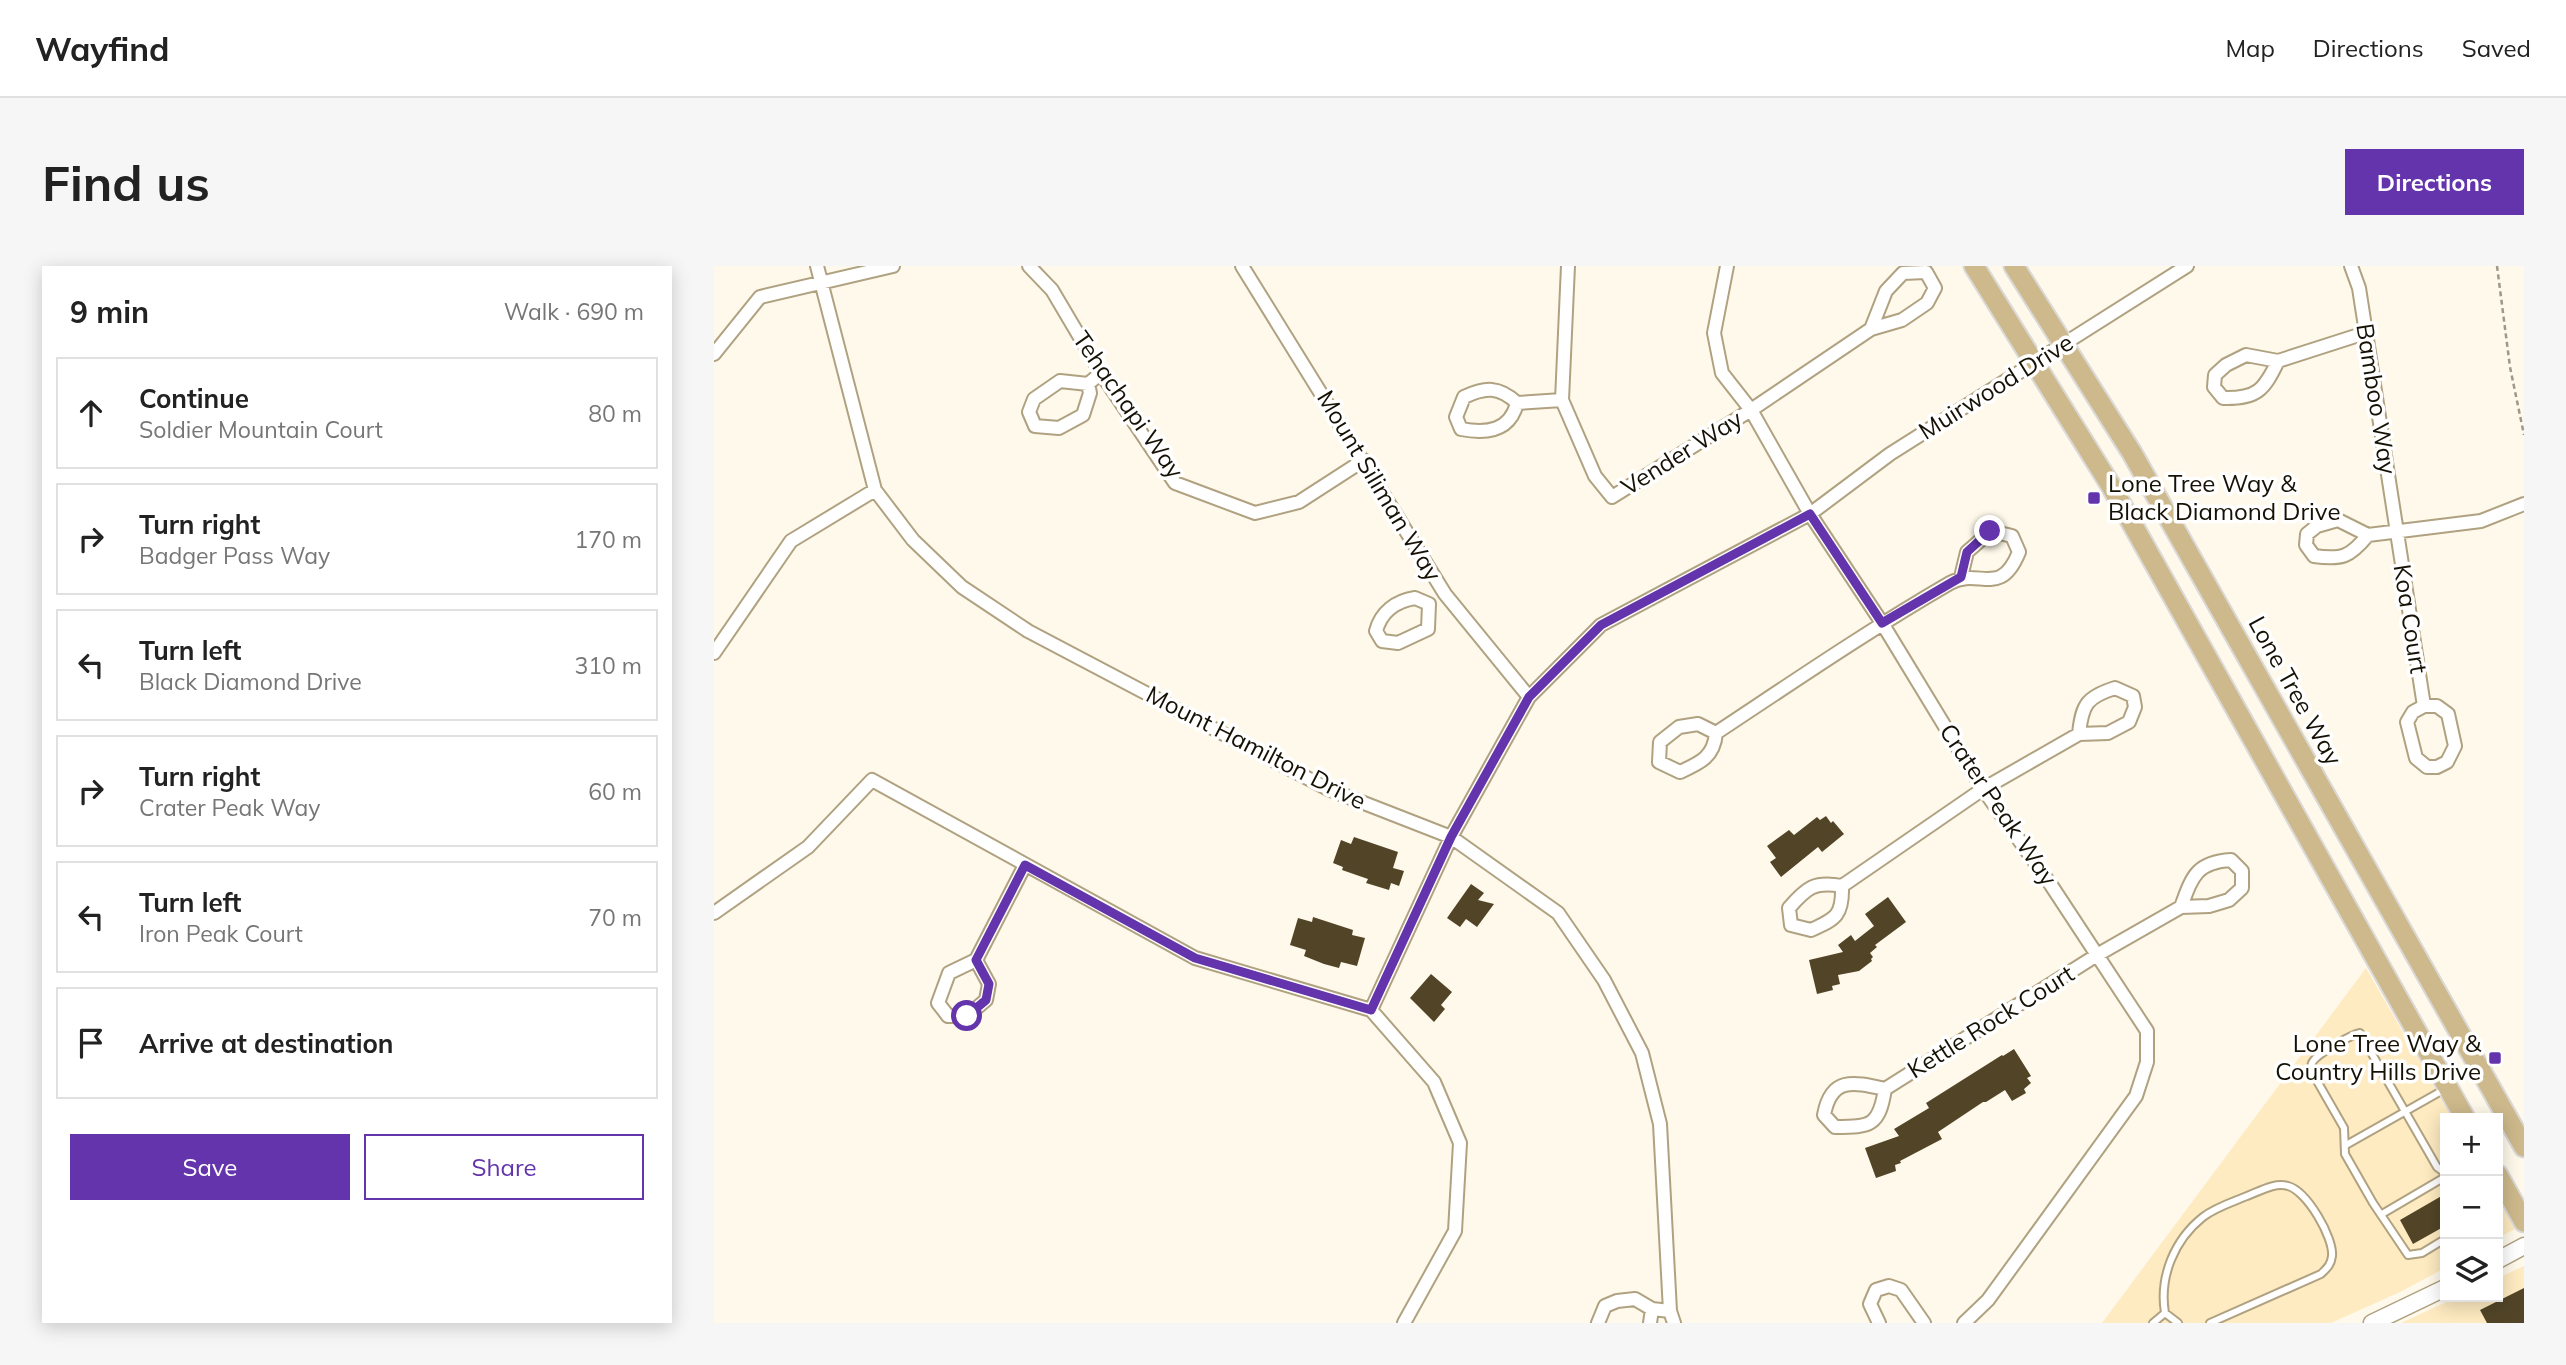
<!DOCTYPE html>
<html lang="en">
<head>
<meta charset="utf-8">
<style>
  body { margin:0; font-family:Mulish,sans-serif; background:#f6f6f6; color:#222 }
  .controls { position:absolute; right:21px; bottom:21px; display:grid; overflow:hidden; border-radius:0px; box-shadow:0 4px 18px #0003 }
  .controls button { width:63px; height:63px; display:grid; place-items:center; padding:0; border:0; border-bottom:2px solid #e0e0e0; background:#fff; color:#222; font:35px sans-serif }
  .stop { position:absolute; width:21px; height:21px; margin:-16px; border:5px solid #6334ab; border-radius:50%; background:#fff }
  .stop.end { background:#6334ab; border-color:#fff; box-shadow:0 2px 7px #0008 }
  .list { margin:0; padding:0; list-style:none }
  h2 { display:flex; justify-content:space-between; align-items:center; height:91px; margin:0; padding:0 28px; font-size:30px }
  h2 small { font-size:23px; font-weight:400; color:#767676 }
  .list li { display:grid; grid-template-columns:46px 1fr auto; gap:21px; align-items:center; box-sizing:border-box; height:112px; margin:0 14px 14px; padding:0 14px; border:2px solid #e0e0e0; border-radius:0px }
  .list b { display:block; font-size:26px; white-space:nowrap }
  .list p { margin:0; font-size:23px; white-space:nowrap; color:#767676 }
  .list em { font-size:23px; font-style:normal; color:#767676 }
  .actions { display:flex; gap:14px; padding:21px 28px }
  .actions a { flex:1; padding:16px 0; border:2px solid #6334ab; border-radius:0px; text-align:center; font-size:24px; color:#6334ab }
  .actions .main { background:#6334ab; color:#fff }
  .icon { flex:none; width:38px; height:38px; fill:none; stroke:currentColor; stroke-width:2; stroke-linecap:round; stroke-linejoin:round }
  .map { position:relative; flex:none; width:1810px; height:1057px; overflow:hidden; border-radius:0px }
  header { display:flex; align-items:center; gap:42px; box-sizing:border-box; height:98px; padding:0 35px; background:#fff; border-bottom:2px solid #e0e0e0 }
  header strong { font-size:33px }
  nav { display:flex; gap:38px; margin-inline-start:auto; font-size:24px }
  .intro { display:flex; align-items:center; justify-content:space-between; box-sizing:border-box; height:168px; padding:0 42px }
  h1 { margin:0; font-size:49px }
  .button { padding:18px 32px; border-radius:0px; background:#6334ab; color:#fff; font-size:24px; font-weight:700 }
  main { display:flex; gap:42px; padding:0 42px }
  aside { flex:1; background:#fff; border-radius:0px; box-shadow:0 4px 18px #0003 }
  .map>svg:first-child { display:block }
  .built { fill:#feebc1 }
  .building { fill:#524527 }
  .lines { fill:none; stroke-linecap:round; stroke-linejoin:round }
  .service-casing { stroke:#b0a281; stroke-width:10 }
  .minor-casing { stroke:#b0a281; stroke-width:16 }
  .tertiary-casing { stroke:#b0a281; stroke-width:19 }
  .primary-casing { stroke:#dad9d7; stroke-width:23 }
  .path { stroke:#9d988a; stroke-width:2.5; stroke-dasharray:5 3.5; stroke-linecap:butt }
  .service { stroke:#fff; stroke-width:6 }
  .minor { stroke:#fff; stroke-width:12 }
  .tertiary { stroke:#fff; stroke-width:16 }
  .primary { stroke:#cdb98b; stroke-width:19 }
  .route { stroke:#6334ab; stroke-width:9 }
  .poi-dot { fill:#6334ab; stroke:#fff; stroke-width:2.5 }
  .labels { text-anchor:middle; stroke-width:7; stroke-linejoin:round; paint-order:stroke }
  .street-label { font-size:24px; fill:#161105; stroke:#fff }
  .poi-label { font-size:24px; fill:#161105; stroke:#fff; text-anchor:start }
</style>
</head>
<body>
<header>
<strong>Wayfind</strong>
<nav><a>Map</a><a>Directions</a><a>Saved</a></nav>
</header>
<div class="intro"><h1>Find us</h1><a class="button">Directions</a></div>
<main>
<aside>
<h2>9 min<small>Walk · 690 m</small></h2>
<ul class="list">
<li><svg class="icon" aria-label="ahead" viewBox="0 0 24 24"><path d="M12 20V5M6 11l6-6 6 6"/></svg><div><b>Continue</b><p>Soldier Mountain Court</p></div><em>80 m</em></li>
<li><svg class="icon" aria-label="right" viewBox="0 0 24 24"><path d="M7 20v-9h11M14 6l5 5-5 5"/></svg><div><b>Turn right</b><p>Badger Pass Way</p></div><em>170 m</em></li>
<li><svg class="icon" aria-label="left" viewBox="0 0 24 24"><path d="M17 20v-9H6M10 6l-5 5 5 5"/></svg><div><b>Turn left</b><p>Black Diamond Drive</p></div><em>310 m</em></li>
<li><svg class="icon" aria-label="right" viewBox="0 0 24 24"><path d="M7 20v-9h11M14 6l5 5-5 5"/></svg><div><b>Turn right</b><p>Crater Peak Way</p></div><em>60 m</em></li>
<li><svg class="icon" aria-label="left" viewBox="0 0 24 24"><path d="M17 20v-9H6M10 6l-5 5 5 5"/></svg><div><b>Turn left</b><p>Iron Peak Court</p></div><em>70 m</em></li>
<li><svg class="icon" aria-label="arrive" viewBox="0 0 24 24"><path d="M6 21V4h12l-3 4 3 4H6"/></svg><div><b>Arrive at destination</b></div></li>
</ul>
<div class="actions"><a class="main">Save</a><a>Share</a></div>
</aside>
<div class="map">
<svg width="1810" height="1057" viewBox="0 0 1810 1057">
  <rect width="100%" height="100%" fill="#fff9eb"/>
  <path class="built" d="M1652 702 1738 852H1731V1002L1686 1026 1617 1057H1388Z
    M1784 932 1801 963 1784 972Z
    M1810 1000V1057H1687L1743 1031H1784V1012Z"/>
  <path class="building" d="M1112 550 1117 557 1119 555 1130 568 1108 586 1104 581 1067 611 1056 596 1062 592 1053 580 1075 564 1080 569 1103 551 1106 554Z
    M640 571 684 586 679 602 690 605 685 620 677 617 675 624 652 617 654 613 628 604 629 601 619 597 627 574 637 578Z
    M757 618 770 627 764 634 780 638 763 661 752 653 746 661 733 652Z
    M1174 631 1192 656 1161 679 1163 681 1156 687 1159 691 1157 693 1158 695 1145 705 1124 709 1126 718 1118 720 1119 724 1103 728 1095 694 1129 686 1124 679 1137 669 1141 675 1160 660 1151 648Z
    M599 651 639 664 638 669 651 672 643 700 627 696 625 702 610 698 590 690 592 684 576 679 584 652 598 656Z
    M717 708 738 726 727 739 731 743 720 756 696 732Z
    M1300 783 1317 810 1313 812 1317 817 1310 823 1312 827 1298 835 1291 824 1272 836H1269L1224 866 1228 873 1186 895 1187 897 1181 899 1182 905 1162 912 1151 882 1185 870 1180 863 1215 842 1212 837 1288 789 1289 790Z
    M1731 928V960L1699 978 1686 954Z
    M1810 1022V1057H1773L1766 1044Z"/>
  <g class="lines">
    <defs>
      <path id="service" d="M1632 879 1731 823
        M1731 907 1723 901 1646 767C1637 769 1602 788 1598 797 1596 801 1598 804 1599 808L1630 862 1631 888 1659 937 1694 989 1708 987 1731 973
        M1668 948 1731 911
        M1439 1057 1451 1047
        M1464 1057 1451 1047C1445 1011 1460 974 1489 951 1502 941 1519 936 1533 930 1546 925 1561 916 1574 920 1593 925 1620 972 1618 990 1617 999 1613 1002 1607 1008L1496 1057"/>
      <path id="minor" d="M103 0 161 224 199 274 248 321 314 365 614 523 737 571 844 647 890 714 928 787 946 858 956 1045 960 1057
        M315 0 338 24 387 107 461 217 541 247 585 236 650 194
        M528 0 731 328 815 431
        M854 0 848 134 881 210 898 231 1037 144 1157 63 1188 54 1213 37 1221 22 1212 6 1189 7 1172 25 1157 63
        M1013 0 1000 67 1008 107 1037 144 1096 248 1168 357 1269 523 1337 619 1433 765V796L1422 830 1274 1034 1250 1057
        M1637 0 1645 22 1710 440
        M0 88 46 31 179 0
        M1564 95C1550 124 1543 133 1509 132L1500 121 1501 109 1512 99 1532 89 1564 95 1651 67
        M374 118 376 127 369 149 345 162 321 160 315 146 320 133 346 115 374 118 387 107
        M803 137C796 165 773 168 747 163L742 151 750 131C771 121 785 120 803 137L848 134
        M1654 269C1636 291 1628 294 1600 290L1592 279 1593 268 1603 260 1624 254 1654 269 1767 255 1810 238
        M701 332 715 338 714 363 684 377 668 375 662 365C667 346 682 335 701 332Z
        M0 387 77 275 161 224
        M1710 440H1723L1734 448 1741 480 1733 496 1723 501H1713L1702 492 1693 456 1699 446Z
        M984 458 1002 467C1000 491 986 497 966 506L945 496 946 476 965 461Z
        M1002 467C1079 416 1155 364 1236 317 1265 301 1286 333 1305 286L1298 270 1277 265 1253 286 1247 311
        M1128 620C1129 649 1122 653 1097 664L1077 659 1075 642C1093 621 1101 615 1128 620L1269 523 1365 468 1394 467 1415 456 1421 441 1419 430 1401 422C1373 431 1368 438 1365 468
        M0 647 94 581 158 514 481 692 657 744 720 816 746 877 741 965 690 1057
        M262 694 275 718 272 734 253 750H234L224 737 235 707 262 694 311 599
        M657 744 737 571 815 431 887 359 1096 248 1176 188 1473 0
        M1171 823C1165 860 1157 861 1121 861L1110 849C1117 810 1140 816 1171 823L1383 689 1467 641 1495 640 1515 634 1528 622V605L1517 594C1482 596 1478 611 1467 641
        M884 1057 891 1040 903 1035 921 1033 938 1043 956 1045
        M936 1057 938 1043
        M1165 1057 1156 1038 1162 1024 1175 1020 1187 1024 1210 1057"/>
      <path id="tertiary" d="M1784 994 1810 980
        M1658 1057 1731 1022"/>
      <path id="primary" d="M1260 0 1397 220 1751 852
        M1300 0 1418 187 1810 881
        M1784 909 1810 956"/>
    </defs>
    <use href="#service" class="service-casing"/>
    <use href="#minor" class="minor-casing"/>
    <use href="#tertiary" class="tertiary-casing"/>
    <use href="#primary" class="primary-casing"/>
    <path class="path" d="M1783 0 1796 101 1810 169"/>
    <use href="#service" class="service"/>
    <use href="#minor" class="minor"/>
    <use href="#tertiary" class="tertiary"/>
    <use href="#primary" class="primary"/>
  </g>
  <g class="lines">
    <path class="route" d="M253 750 272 734 275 718 262 694 311 599 481 692 657 744 737 571 815 431 887 359 1096 248 1168 357 1247 311 1253 286 1276 265"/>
  </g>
  <g class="poi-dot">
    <rect x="1373" y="225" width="14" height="14" rx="3.5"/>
    <rect x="1774" y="785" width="14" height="14" rx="3.5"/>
  </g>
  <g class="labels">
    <g class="street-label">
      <text transform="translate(1282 121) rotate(-32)" y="8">Muirwood Drive</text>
      <text transform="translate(1662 133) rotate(81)" y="8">Bamboo Way</text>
      <text transform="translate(414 139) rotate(55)" y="8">Tehachapi Way</text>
      <text transform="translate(968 187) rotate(-32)" y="8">Vender Way</text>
      <text transform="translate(665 220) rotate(59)" y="8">Mount Siliman Way</text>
      <text transform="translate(1696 353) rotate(81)" y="8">Koa Court</text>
      <text transform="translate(1581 425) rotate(61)" y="8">Lone Tree Way</text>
      <text transform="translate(542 482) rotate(27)" y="8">Mount Hamilton Drive</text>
      <text transform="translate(1284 539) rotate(56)" y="8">Crater Peak Way</text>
      <text transform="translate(1277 756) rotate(-32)" y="8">Kettle Rock Court</text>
    </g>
    <g class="poi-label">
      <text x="1394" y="226">Lone Tree Way &amp;<tspan x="1394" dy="28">Black Diamond Drive</tspan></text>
      <text x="1767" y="786" text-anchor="end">Lone Tree Way &amp;<tspan x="1767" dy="28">Country Hills Drive</tspan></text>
    </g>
  </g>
</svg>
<div class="controls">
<button>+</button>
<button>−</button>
<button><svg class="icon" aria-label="layers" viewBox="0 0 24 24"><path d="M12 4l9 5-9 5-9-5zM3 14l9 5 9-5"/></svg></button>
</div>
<div class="stop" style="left:253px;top:750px"></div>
<div class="stop end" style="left:1276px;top:265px"></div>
</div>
</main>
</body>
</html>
